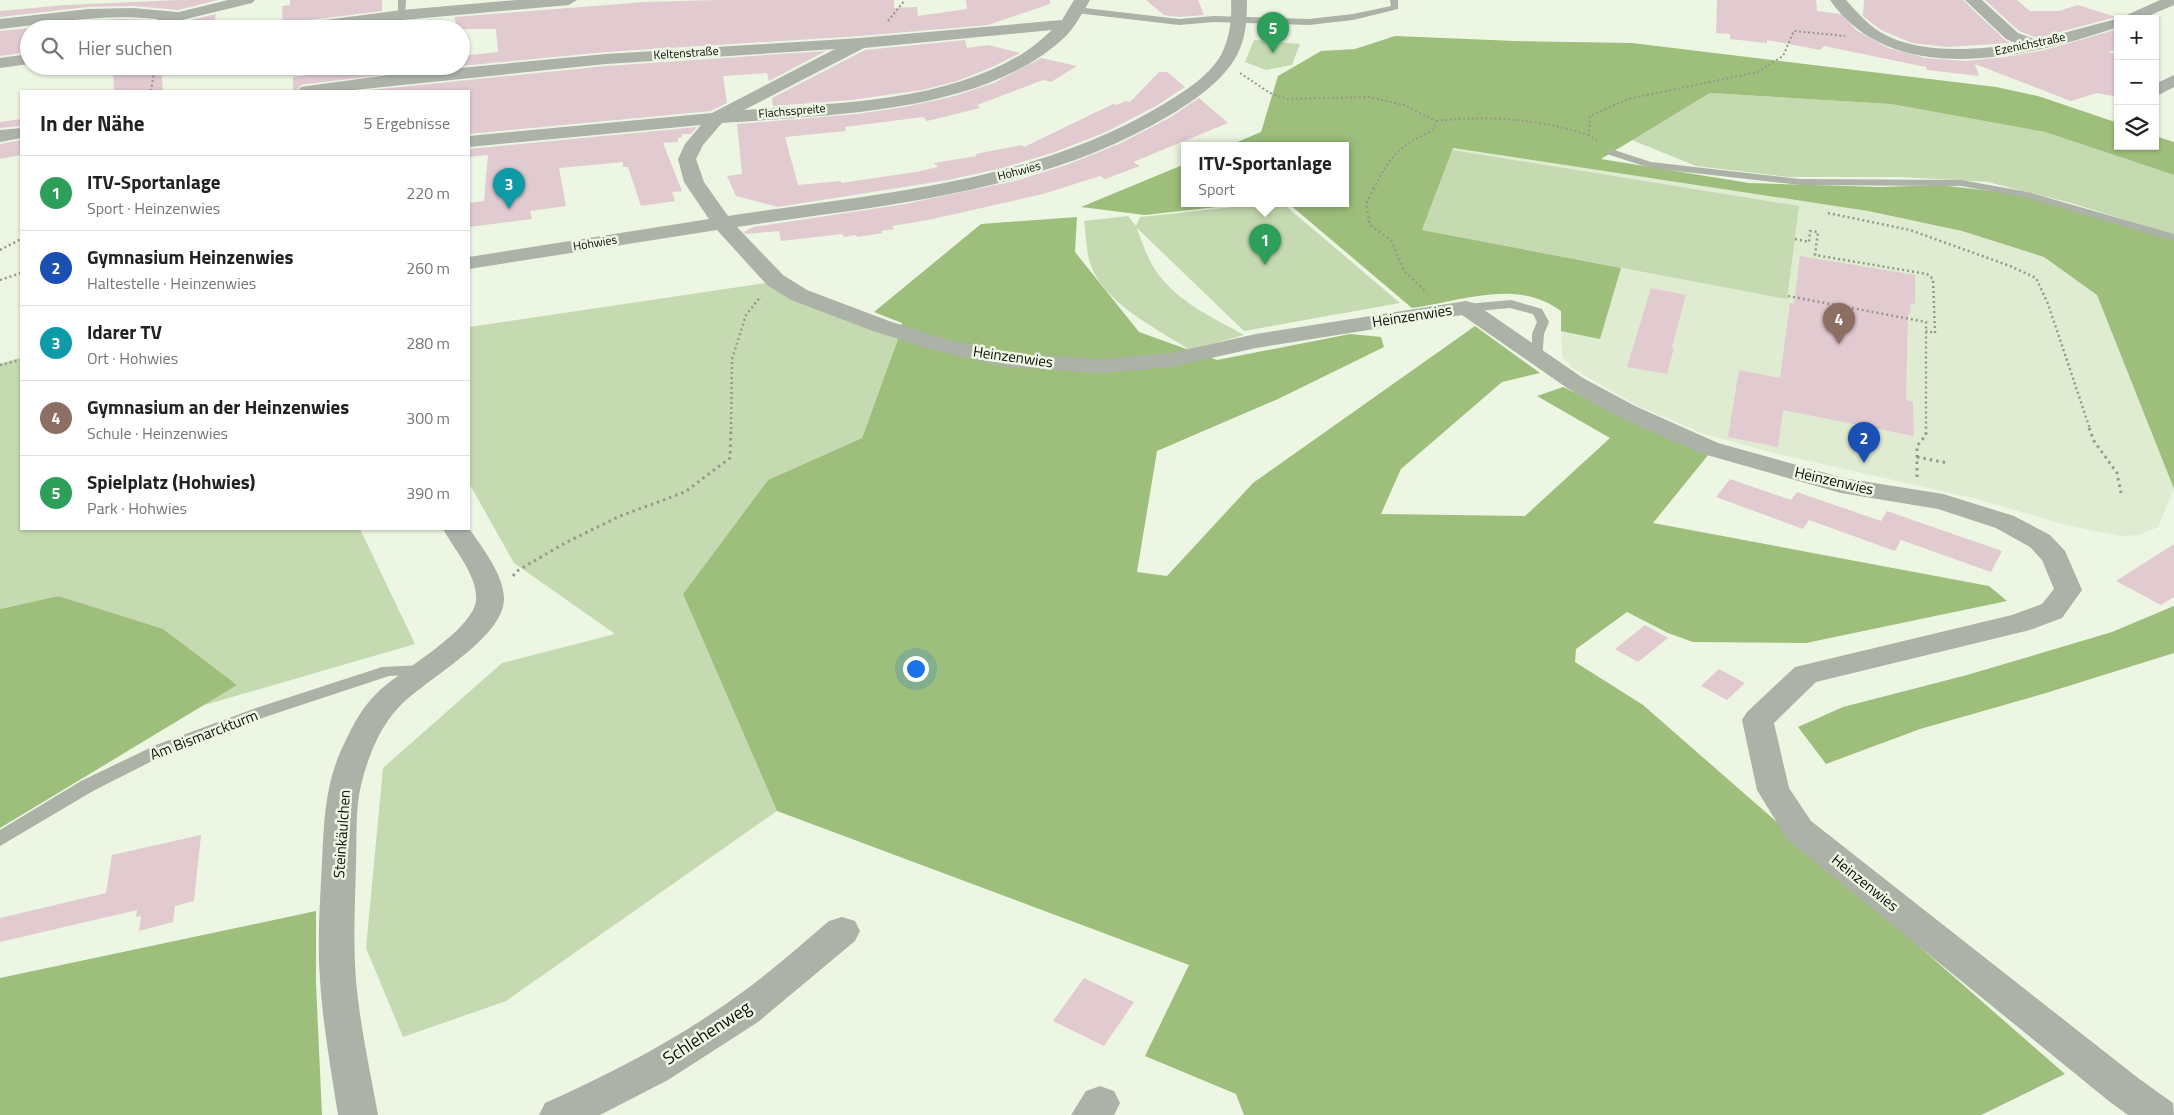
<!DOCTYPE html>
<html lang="de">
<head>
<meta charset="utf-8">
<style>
  body { margin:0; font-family:"Titillium Web",sans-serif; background:#f6f6f6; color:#222 }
  .controls { position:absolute; right:15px; top:15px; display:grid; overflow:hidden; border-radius:0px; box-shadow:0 1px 4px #0004 }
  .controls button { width:45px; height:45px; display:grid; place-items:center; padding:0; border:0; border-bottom:1px solid #e0e0e0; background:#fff; color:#222; font:25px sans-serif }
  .you { position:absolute; left:915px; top:668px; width:18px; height:18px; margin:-12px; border:4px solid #fff; border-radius:50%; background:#1a73e8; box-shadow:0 0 0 8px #1a73e833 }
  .badge { display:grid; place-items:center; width:32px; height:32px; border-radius:50%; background:#7c3aed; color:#fff; font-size:16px; font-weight:700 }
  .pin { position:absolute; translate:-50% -41px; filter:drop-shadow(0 1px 2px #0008) }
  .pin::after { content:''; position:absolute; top:26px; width:18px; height:15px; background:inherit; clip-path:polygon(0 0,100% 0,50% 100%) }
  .popup { position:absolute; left:1181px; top:142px; width:168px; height:65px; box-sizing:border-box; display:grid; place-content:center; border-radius:0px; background:#fff; filter:drop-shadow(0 1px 4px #0005); font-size:16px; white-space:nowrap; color:#767676 }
  .popup b { font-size:19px; color:#222 }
  .popup::after { content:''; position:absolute; left:50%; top:100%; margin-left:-10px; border:10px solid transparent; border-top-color:#fff }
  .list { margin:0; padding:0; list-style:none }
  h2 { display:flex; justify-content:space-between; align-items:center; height:65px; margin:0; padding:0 20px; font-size:21px }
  h2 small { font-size:16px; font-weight:400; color:#767676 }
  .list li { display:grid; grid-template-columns:32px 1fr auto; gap:15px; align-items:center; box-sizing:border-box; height:75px; padding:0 20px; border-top:1px solid #e0e0e0 }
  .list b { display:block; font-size:19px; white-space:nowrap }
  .list p { margin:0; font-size:16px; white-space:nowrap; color:#767676 }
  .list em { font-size:16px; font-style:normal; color:#767676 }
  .icon { flex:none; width:28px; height:28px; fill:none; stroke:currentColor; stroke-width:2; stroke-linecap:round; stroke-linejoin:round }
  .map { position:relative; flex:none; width:2174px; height:1115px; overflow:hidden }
  .search { position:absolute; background:#fff; box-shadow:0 1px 4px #0004; left:20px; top:20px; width:450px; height:55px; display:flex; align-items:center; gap:12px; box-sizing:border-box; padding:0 18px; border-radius:28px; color:#767676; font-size:19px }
  .panel { position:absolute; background:#fff; box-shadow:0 1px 4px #0004; left:20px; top:90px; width:450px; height:440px; border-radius:0px }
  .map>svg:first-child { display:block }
  .built { fill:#dfecd2 }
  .green { fill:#c5dab0 }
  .forest { fill:#9ebe7c }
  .building { fill:#e2cad1 }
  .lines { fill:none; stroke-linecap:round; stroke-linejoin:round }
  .path-far2 { stroke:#939a8c; stroke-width:2; stroke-dasharray:2 2.5; stroke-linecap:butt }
  .path-far1 { stroke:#939a8c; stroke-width:2.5; stroke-dasharray:2 3; stroke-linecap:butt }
  .path { stroke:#939a8c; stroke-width:3; stroke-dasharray:2.5 4; stroke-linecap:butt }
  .service { fill:#adb2a9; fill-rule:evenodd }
  .minor { fill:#adb2a9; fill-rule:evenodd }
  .tertiary { fill:#adb2a9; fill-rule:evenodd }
  .labels { text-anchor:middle; stroke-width:5; stroke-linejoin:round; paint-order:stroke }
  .far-street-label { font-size:12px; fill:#0c0f09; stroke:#ecf6e2 }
  .street-label { font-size:15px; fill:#0c0f09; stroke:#ecf6e2 }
  .near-street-label { font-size:18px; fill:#0c0f09; stroke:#ecf6e2 }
</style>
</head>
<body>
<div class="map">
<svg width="2174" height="1115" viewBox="0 0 2174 1115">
  <rect width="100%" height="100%" fill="#ecf6e2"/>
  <path class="built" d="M1453 148 1868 211 1962 231 2044 257 2097 295 2174 489 2158 527 2139 535 2121 536 2066 525 1973 498 1774 453 1704 434 1636 405 1574 369 1562 357 1561 311 1547 301 1529 295 1495 293 1471 297 1452 150Z"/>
  <path class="green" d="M1254 40 1300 44 1292 65 1266 70 1245 62Z
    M1710 93 1891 104 2045 132 2174 175V235L2071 203 1988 182 1901 177H1788L1696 166 1632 140Z
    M1452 150 1799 206 1787 299 1422 230Z
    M1262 204 1287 207 1400 303 1244 331 1137 228C1143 246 1150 266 1163 280 1184 305 1216 319 1244 335L1190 350C1157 329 1102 302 1090 263 1086 250 1086 235 1084 221L1128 216 1136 226 1140 217Z
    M765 283 790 296 898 339 862 438 768 480 683 594 777 811 506 1001 403 1037 366 948 383 768 502 663 615 634 514 563 469 483V327Z
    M18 358 21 361V529H360L415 644 201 706 237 684 58 596 0 609V364Z"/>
  <path class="forest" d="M1395 36 1515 41 1632 43 1996 87 2038 96 2118 123V146H2155V136L2174 142V175L2045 132 1891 104 1710 93 1601 159 1749 183 1881 187 1939 185 2018 194 2174 239V489L2097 295 2044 257 1962 231 1868 211 1453 148 1422 230 1621 268 1600 339 1561 331V311C1516 278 1462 301 1412 308L1289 204H1345V146H1228L1261 132 1278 76 1321 51 1355 49Z
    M1185 164V204H1243L1145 215 1081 207Z
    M1077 217 1075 252 1139 332 1217 360 1350 334 1381 337 1384 347 1278 399 1157 451 1137 572 1167 576 1253 483 1475 326 1540 373 1502 382 1401 469 1381 514 1525 516 1610 438 1537 396 1563 387 1709 454 1653 523 1989 586 2007 601 1806 643 1693 642 1668 633 1627 612 1576 649 1575 662 1643 705 2065 1074 1981 1115H1244L1236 1094 1145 1056 1189 965 777 811 683 594 768 480 862 438 898 339 902 323 874 312 981 224Z
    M58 596 163 629 237 685 0 828V609Z
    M2174 606V653L2046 693 1920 729 1826 764 1798 727 1843 707 1967 675 2112 632Z
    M316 911V984L322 1115H0V978Z"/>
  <path class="building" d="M180 0H218L178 10 133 6 88 7 0 17V11L65 5Z
    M290 0H382V11L294 22 283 29 282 6 290 5Z
    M715 0H894V8L917 7 918 16 967 9 966 0H1050V4L988 25 860 36 606 52 461 66V56L498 52 496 29H458L454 17 645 2Z
    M1146 0H1198L1204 15 1179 17 1164 15Z
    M1717 0H1816L1817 11 1841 14 1856 30 1888 48 1925 58 1965 61 2005 57 2045 50 2118 29V49L2107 52 2118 54V97L2097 93 2071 101 1975 64 1979 76 1936 71 1927 70 1926 67 1824 46 1820 50 1767 40V43L1730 39V34L1716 33Z
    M1864 0H1963L2005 40 2010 43 1947 47 1912 43 1881 30 1868 20 1863 16Z
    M1985 0H2017L2030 11H2059L2078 5 2116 17 2037 38 2019 31Z
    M216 14 213 29H181L183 22Z
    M117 19 151 20 129 29H29V52L0 56V31Z
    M965 40 967 48 988 45 1020 53 990 68 957 81 922 90 851 100 773 106 772 98 865 50Z
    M826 51 769 81 767 73 723 76 727 103 711 111 469 134V91H360L606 66Z
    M1041 58 1077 66 1051 82 1043 80 977 105 980 108 927 121 923 117 845 127 846 131 785 137 798 185 841 181V183L916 172 938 167 934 163 977 156 975 154 1022 145 1024 147 1113 104 1117 105 1126 101 1130 102 1159 72H1167L1185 87 1156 106 1106 132 1055 152 1002 168 948 180 778 207 736 196 727 176 742 174 737 124 857 114 904 107 951 97 994 83Z
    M113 66H161L163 91H114Z
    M381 66H458L307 84 301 85 296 91H293V77Z
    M1199 98 1228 123 1133 162 1140 166 1105 179 1100 176 1043 194 928 220 892 226 894 229 881 231 883 233 857 237 856 235 844 237 842 234 781 241 779 231 746 234 744 232 753 227 905 204 1015 181 1069 164 1121 143 1171 117Z
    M21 119V126L0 128V122Z
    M697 127 691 134H682V137L678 138V142L663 143 682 191 672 192 675 201 641 206 628 167H623V162L559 168 566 206 530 211 532 219 469 227V203L484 201 488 155 469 157V149Z
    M21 140V155L0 159V144Z
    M1800 256 1915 275V304L1911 303 1910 314H1908L1906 400 1913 402 1914 436 1783 410 1778 447 1728 437 1739 370 1780 378 1790 303 1794 304Z
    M1651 288 1686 295 1672 347 1674 348 1667 374 1627 367Z
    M1730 479 1791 500 1797 492 1881 521 1887 511 2002 551 1991 572 1901 540 1895 551 1809 520 1803 529 1716 497Z
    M2174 544V597L2161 605 2116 581Z
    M1645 625 1668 638 1638 662 1615 649Z
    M1719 669 1745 683 1727 700 1701 686Z
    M201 835 194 901 175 906 173 922 139 931 141 916 136 917 137 910 0 942V918L106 893 112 855Z
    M1084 978 1134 1002 1104 1046 1053 1021Z"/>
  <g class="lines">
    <path class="path-far2" d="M888 21 905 0
      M1240 73 1270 93 1287 99 1369 97 1404 105 1436 121 1433 130C1397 148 1392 153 1373 190
      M151 91 155 66
      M1436 121C1490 115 1537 119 1589 135
      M1597 141 1589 135 1590 116 1628 99 1758 72 1783 56 1794 31 1845 36"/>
    <path class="path-far1" d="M1374 188 1366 204 1370 225 1391 240 1404 271 1427 293
      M1828 213 1910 230 2010 266 2036 278 2048 304 2090 429
      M1795 239 1809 242 1810 231 1818 232 1815 255 1927 274 1933 279 1935 333 1926 331
      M0 250 21 239
      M0 280 21 273
      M1788 296 1926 322V429
      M0 365 21 360
      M731 429 732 359 746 315 761 296"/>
    <path class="path" d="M2089 428 2094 441 2117 473 2121 493
      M1917 457 1948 463
      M1917 477V446L1926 435V428
      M513 576 517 571 565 543 620 516 685 492 730 458 731 428"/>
    <path class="service" d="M398 0H406L405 17 398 15Z
      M1390 0H1398V9L1353 20 1309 25 1214 22 1179 25 1076 13 1072 10 1076 7 1179 19 1214 16 1309 19 1353 14 1391 6Z
      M1611 149 1651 162 1800 179 1961 180 2028 192 2174 234V241L2023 197 1961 186 1800 185 1650 168 1607 154V150Z
      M1511 300 1542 309 1549 322 1544 334 1542 359H1534L1532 356V334L1537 322 1533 314 1510 308 1466 312 1460 308 1466 304Z
      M423 665 429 666 431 670 429 674 389 676 268 716 168 753 93 791 0 846V830L81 781 156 745 256 708 382 667Z"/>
    <path class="minor" d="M517 0H577L569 5 402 20 333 29H286L294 24 402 10Z
      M1074 0H1090C1083 12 1076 25 1067 35 986 114 828 115 722 123L703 145 696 159 704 182 728 216C874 194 1027 184 1157 108 1179 95 1208 78 1221 55 1230 38 1232 19 1231 0H1247C1247 19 1246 38 1237 55 1223 81 1195 100 1170 115 1040 193 884 205 737 227L783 275 807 290 889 321 945 339 1006 353 1102 359 1171 353 1256 334 1466 301 1474 303 1583 378 1635 406 1718 443 1843 478 1943 494 2014 516 2050 535 2065 551 2082 590 2062 618 2030 630 1816 682 1774 723 1789 788 1811 821 2138 1078 2173 1103 2174 1115H2128L2110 1102 1787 839 1757 790 1742 720 1747 712 1795 667 2012 615 2042 604 2054 589 2042 560 2030 547 1996 528 1938 509 1841 493 1700 453 1617 416 1567 388 1462 315 1256 348 1171 367 1102 373 1006 367 930 349 873 331 791 300 767 285 717 230 469 269V257L709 219 684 182 678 159 685 144 701 125 469 147V136L712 113 835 49 606 64 344 91H298L301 87 307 86 396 74 606 54 860 38 1062 20ZM1052 30C1043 38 1033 47 1022 54 941 103 836 103 744 110L864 48Z
      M1830 0H1846C1857 12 1867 24 1880 32 1919 55 1975 50 2017 44L2006 39 1965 0H1982L2018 33 2037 40 2120 18 2160 0H2174V5L2141 19H2118V27C2030 57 1893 91 1830 0Z
      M133 8 177 12 185 17C179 25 165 20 156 19 105 13 51 23 0 29V19L88 9Z
      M2174 75V87L2155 97V84Z
      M21 128V138L0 142V130Z
      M469 528C482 548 503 573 504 598 505 638 424 680 399 707 379 728 368 757 361 785 355 811 357 837 356 864 355 903 353 942 356 981 360 1026 370 1070 378 1115H338C331 1070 323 1026 320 980 317 941 320 902 322 863 324 820 325 781 345 742 353 724 364 705 378 692 401 670 473 631 476 600 478 576 454 549 443 529Z
      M842 917 855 921 860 931 855 941 758 1022 668 1080 600 1115H539L545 1103C615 1072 683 1036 744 991 774 969 801 945 829 921Z
      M1100 1086 1114 1091 1120 1103 1114 1115H1071L1086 1091Z"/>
    <path class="tertiary" d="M228 0H255L252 3 182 20 162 29H140L142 26 171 14Z
      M29 54V64L0 68V58Z"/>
  </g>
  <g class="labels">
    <g class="far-street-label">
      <text transform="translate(2030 44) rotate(-12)" y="4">Ezenichstraße</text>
      <text transform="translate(686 53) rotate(-4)" y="4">Keltenstraße</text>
      <text transform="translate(792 111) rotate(-5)" y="4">Flachsspreite</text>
      <text transform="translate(1019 171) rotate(-15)" y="4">Hohwies</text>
      <text transform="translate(595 243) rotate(-9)" y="4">Hohwies</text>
    </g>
    <g class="street-label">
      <text transform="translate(1412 316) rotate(-9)" y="5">Heinzenwies</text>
      <text transform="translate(1013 357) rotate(8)" y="5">Heinzenwies</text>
      <text transform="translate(1834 481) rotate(13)" y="5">Heinzenwies</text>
      <text transform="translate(204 735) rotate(-21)" y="5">Am Bismarckturm</text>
      <text transform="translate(342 834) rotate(-86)" y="5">Steinkäulchen</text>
      <text transform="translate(1865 883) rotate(39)" y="5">Heinzenwies</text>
    </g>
    <g class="near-street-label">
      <text transform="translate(707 1033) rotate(-33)" y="6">Schlehenweg</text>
    </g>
  </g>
</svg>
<div class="controls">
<button>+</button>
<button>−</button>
<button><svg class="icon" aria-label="layers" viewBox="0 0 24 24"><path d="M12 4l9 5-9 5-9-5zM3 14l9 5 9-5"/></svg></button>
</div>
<div class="you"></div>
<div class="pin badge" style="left:1265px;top:265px;background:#2e9e5b">1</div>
<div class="popup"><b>ITV-Sportanlage</b>Sport</div>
<div class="pin badge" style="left:1864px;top:463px;background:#1a4fb4">2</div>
<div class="pin badge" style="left:509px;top:209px;background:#0f9aa8">3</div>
<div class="pin badge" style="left:1839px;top:344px;background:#8d6e63">4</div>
<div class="pin badge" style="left:1273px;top:53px;background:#2e9e5b">5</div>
<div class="search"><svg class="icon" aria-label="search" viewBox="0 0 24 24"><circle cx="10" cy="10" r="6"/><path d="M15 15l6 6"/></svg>Hier suchen</div>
<section class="panel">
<h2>In der Nähe<small>5 Ergebnisse</small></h2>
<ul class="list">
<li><span class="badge" style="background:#2e9e5b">1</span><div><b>ITV-Sportanlage</b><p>Sport · Heinzenwies</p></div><em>220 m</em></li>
<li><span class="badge" style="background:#1a4fb4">2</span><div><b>Gymnasium Heinzenwies</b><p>Haltestelle · Heinzenwies</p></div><em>260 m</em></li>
<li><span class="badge" style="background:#0f9aa8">3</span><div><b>Idarer TV</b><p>Ort · Hohwies</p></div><em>280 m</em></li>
<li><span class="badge" style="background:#8d6e63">4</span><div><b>Gymnasium an der Heinzenwies</b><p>Schule · Heinzenwies</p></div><em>300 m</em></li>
<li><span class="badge" style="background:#2e9e5b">5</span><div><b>Spielplatz (Hohwies)</b><p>Park · Hohwies</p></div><em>390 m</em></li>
</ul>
</section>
</div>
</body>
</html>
